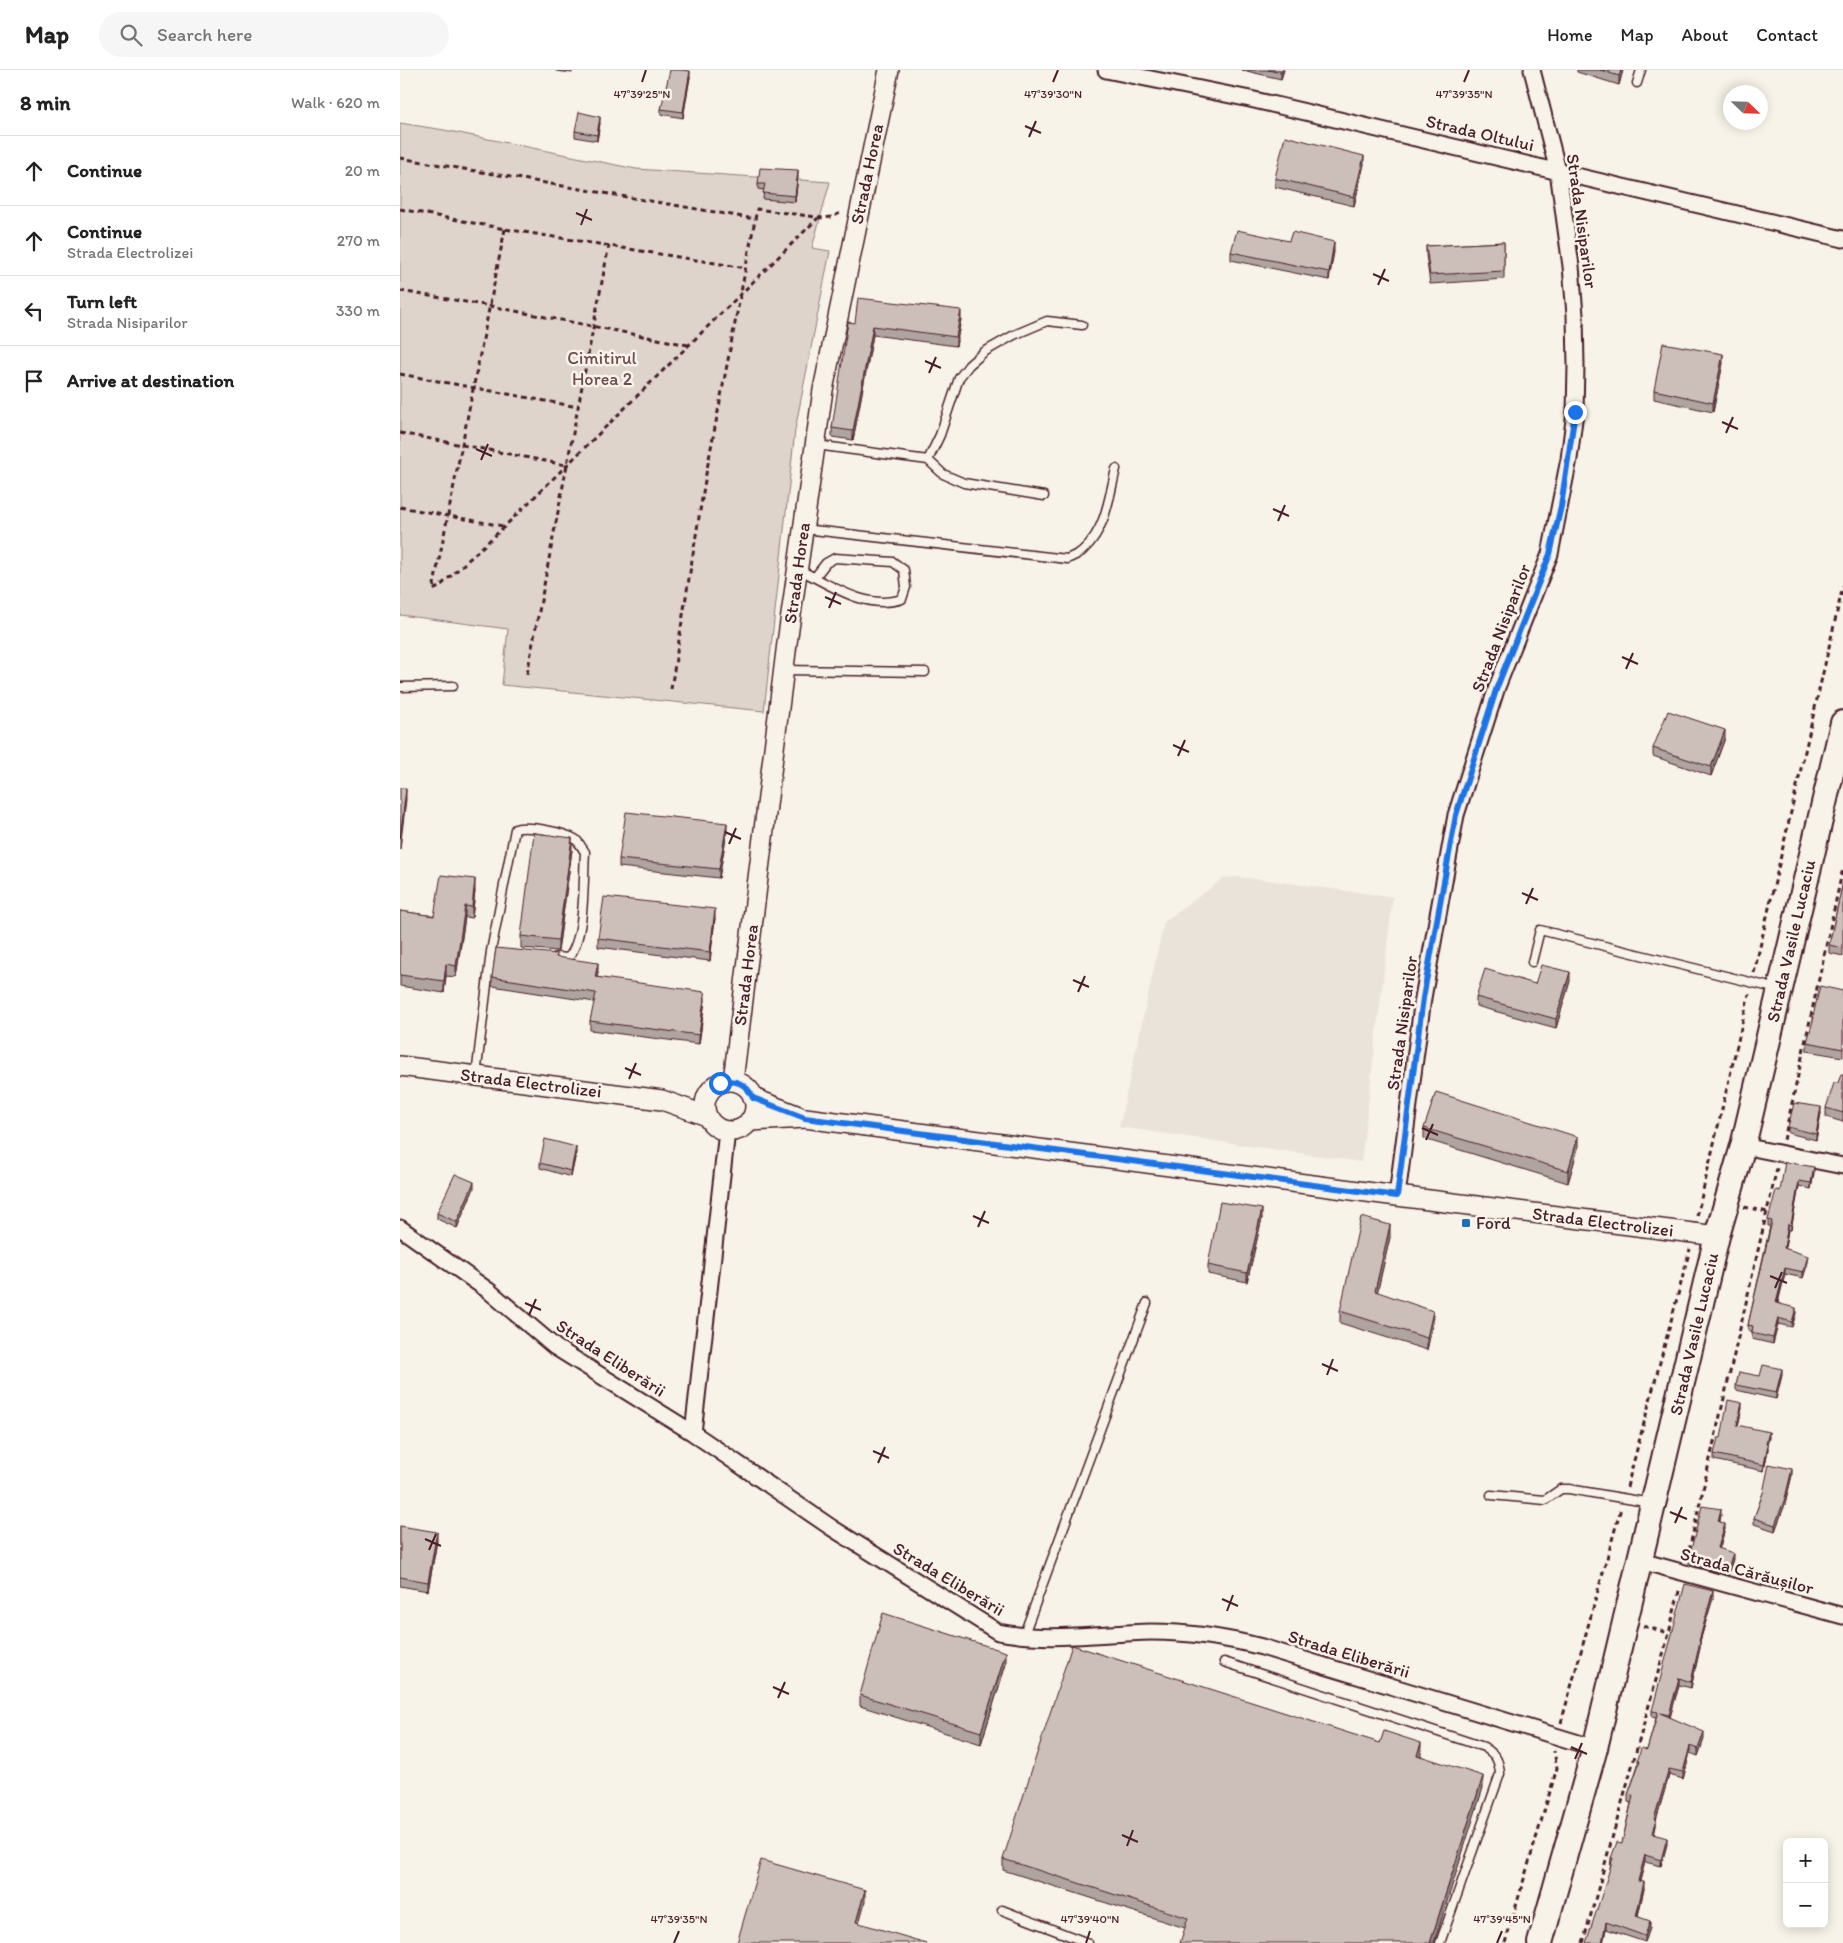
<!DOCTYPE html>
<html lang="en">
<head>
<meta charset="utf-8">
<style>
  body { margin:0; font-family:Itim,sans-serif; background:#f6f6f6; color:#222 }
  .controls { position:absolute; right:15px; bottom:15px; display:grid; overflow:hidden; border-radius:8px; box-shadow:0 2px 12px #0003 }
  .controls button { width:45px; height:45px; display:grid; place-items:center; padding:0; border:0; border-bottom:1px solid #e0e0e0; background:#fff; color:#222; font:25px sans-serif }
  .compass { position:absolute; left:1323px; top:15px; width:45px; height:45px; border-radius:50%; background:#fff; box-shadow:0 2px 12px #0003; rotate:113deg }
  .stop { position:absolute; width:15px; height:15px; margin:-11px; border:4px solid #1a73e8; border-radius:50%; background:#fff }
  .stop.end { background:#1a73e8; border-color:#fff; box-shadow:0 1px 5px #0008 }
  .list { margin:0; padding:0; list-style:none }
  h2 { display:flex; justify-content:space-between; align-items:center; height:65px; margin:0; padding:0 20px; font-size:21px }
  h2 small { font-size:16px; font-weight:400; color:#767676 }
  .list li { display:grid; grid-template-columns:32px 1fr auto; gap:15px; align-items:center; box-sizing:border-box; height:70px; padding:0 20px; border-top:1px solid #e0e0e0 }
  .list b { display:block; font-size:19px; white-space:nowrap }
  .list p { margin:0; font-size:16px; white-space:nowrap; color:#767676 }
  .list em { font-size:16px; font-style:normal; color:#767676 }
  .icon { flex:none; width:28px; height:28px; fill:none; stroke:currentColor; stroke-width:2; stroke-linecap:round; stroke-linejoin:round }
  .map { position:relative; flex:none; width:1443px; height:1873px; overflow:hidden }
  header { display:flex; align-items:center; gap:30px; box-sizing:border-box; height:70px; padding:0 25px; background:#fff; border-bottom:1px solid #e0e0e0 }
  header strong { font-size:24px }
  nav { display:flex; gap:28px; margin-inline-start:auto; font-size:18px }
  .search { width:350px; height:45px; background:#f6f6f6; display:flex; align-items:center; gap:12px; box-sizing:border-box; padding:0 18px; border-radius:28px; color:#767676; font-size:19px }
  main { display:flex }
  aside { flex:1; background:#fff }
  .map>svg:first-child { display:block }
  .built { fill:#eae3da }
  .green { fill:#ded4cc; stroke:#947a7c }
  .lines { fill:none; stroke-linecap:round; stroke-linejoin:round }
  .service-casing { stroke:#4a1f2b; stroke-width:11 }
  .minor-casing { stroke:#4a1f2b; stroke-width:19 }
  .tertiary-casing { stroke:#4a1f2b; stroke-width:22 }
  .primary-casing { stroke:#4a1f2b; stroke-width:28 }
  .path { stroke:#4a1f2b; stroke-width:3; stroke-dasharray:5 4; stroke-linecap:butt }
  .service { stroke:#f7f3e8; stroke-width:8 }
  .minor { stroke:#f7f3e8; stroke-width:15 }
  .tertiary { stroke:#f7f3e8; stroke-width:19 }
  .primary { stroke:#f7f3e8; stroke-width:24 }
  .wall { fill:#afa49f; stroke:#4a1f2b }
  .shaded-wall { fill:#8f8682; stroke:#4a1f2b }
  .building { fill:#ccbfb9; stroke:#4a1f2b }
  .route { stroke:#1a73e8; stroke-width:6 }
  .ticks { fill:none; stroke:#4a1f2b; stroke-width:2 }
  .poi-dot { fill:#1f6fb2; stroke:#f7f3e8; stroke-width:2 }
  .labels { text-anchor:middle; stroke-width:5; stroke-linejoin:round; paint-order:stroke }
  .street-label { font-size:18px; fill:#4a1f2b; stroke:#f7f3e8 }
  .park-label { font-size:18px; fill:#6f4c53; stroke:#f7f3e8 }
  .poi-label { font-size:18px; fill:#4a1f2b; stroke:#f7f3e8; text-anchor:start }
  .ticks-label { font-size:12px; text-anchor:middle; fill:#4a1f2b; stroke:#f7f3e8; stroke-width:5; stroke-linejoin:round; paint-order:stroke }
</style>
</head>
<body>
<header>
<strong>Map</strong>
<div class="search"><svg class="icon" aria-label="search" viewBox="0 0 24 24"><circle cx="10" cy="10" r="6"/><path d="M15 15l6 6"/></svg>Search here</div>
<nav><a>Home</a><a>Map</a><a>About</a><a>Contact</a></nav>
</header>
<main>
<aside>
<h2>8 min<small>Walk · 620 m</small></h2>
<ul class="list">
<li><svg class="icon" aria-label="ahead" viewBox="0 0 24 24"><path d="M12 20V5M6 11l6-6 6 6"/></svg><div><b>Continue</b></div><em>20 m</em></li>
<li><svg class="icon" aria-label="ahead" viewBox="0 0 24 24"><path d="M12 20V5M6 11l6-6 6 6"/></svg><div><b>Continue</b><p>Strada Electrolizei</p></div><em>270 m</em></li>
<li><svg class="icon" aria-label="left" viewBox="0 0 24 24"><path d="M17 20v-9H6M10 6l-5 5 5 5"/></svg><div><b>Turn left</b><p>Strada Nisiparilor</p></div><em>330 m</em></li>
<li><svg class="icon" aria-label="arrive" viewBox="0 0 24 24"><path d="M6 21V4h12l-3 4 3 4H6"/></svg><div><b>Arrive at destination</b></div></li>
</ul>
</aside>
<div class="map">
<svg width="1443" height="1873" viewBox="0 0 1443 1873">
  <rect width="100%" height="100%" fill="#f7f3e8"/>
  <filter id="ink" filterUnits="userSpaceOnUse"><feTurbulence type="fractalNoise" baseFrequency=".02" numOctaves="2"/><feDisplacementMap in="SourceGraphic" scale="10" xChannelSelector="R" yChannelSelector="G"/><feConvolveMatrix kernelMatrix="1 2 1 2 8 2 1 2 1" color-interpolation-filters="sRGB"/></filter>
  <g filter="url(#ink)">
    <path class="built" d="M837 807 866 810 993 827 961 1092 719 1057 764 852 824 808Z"/>
    <path class="green" d="M0 53 44 60 236 99 430 112 412 178 430 181 395 360 364 641 102 615 108 559 0 545Z"/>
    <g class="lines">
      <defs>
        <path id="service" d="M1237 13 1241 0
          M416 375 528 390 543 404 564 413 644 426
          M528 390 540 365 559 308 569 295 584 282 614 265 647 251 682 255
          M404 459 667 489C673 486 680 484 684 479 706 459 709 427 716 399
          M398 499C429 514 466 541 502 529L506 517 504 500 493 492 435 488 426 493 415 507
          M384 600 525 602
          M0 617 53 616
          M1132 892 1140 860 1378 919
          M76 1006 91 881 115 759C128 755 163 762 175 769 179 772 182 778 185 782 183 810 186 868 168 888L156 887
          M1091 1425 1145 1430 1161 1419H1169L1251 1433
          M623 1567 747 1233
          M824 1592 1084 1677C1096 1685 1099 1690 1100 1704L1040 1873
          M602 1840 688 1873"/>
        <path id="minor" d="M706 0 850 29 1443 169
          M1343 1076 1443 1096
          M997 1126 1023 928 1056 745 1097 617 1150 484 1169 389 1175 342 1176 296 1175 245 1171 196 1158 101 1132 0
          M0 1158 89 1221 155 1277 293 1363 432 1458 598 1562C649 1572 700 1563 751 1562 787 1562 827 1568 862 1577L1195 1678
          M293 1363 327 1061
          M1241 1491 1443 1546"/>
        <path id="tertiary" d="M0 996 262 1030 307 1046
          M333 1011 387 573 423 320 489 0
          M305 1036a25 25 0 1 1 50 0a25 25 0 1 1-50 0Z
          M353 1028 399 1046
          M349 1051 405 1048 997 1126 1317 1166"/>
        <path id="primary" d="M1140 1873 1195 1678 1317 1166 1343 1076 1443 653"/>
      </defs>
      <use href="#service" class="service-casing"/>
      <use href="#minor" class="minor-casing"/>
      <use href="#tertiary" class="tertiary-casing"/>
      <use href="#primary" class="primary-casing"/>
      <path class="path" d="M0 88 355 149
        M0 139 105 159 346 198
        M105 159 33 520 39 517 104 457 418 148
        M0 221 90 236 288 275
        M0 304 178 337
        M0 363 166 395
        M0 437 103 456
        M127 604 209 175
        M271 619 306 404 357 139 423 148 432 147 442 142
        M1354 903 1443 516
        M1384 1070 1443 798
        M1344 1137 1368 1142
        M1297 1146 1349 924
        M1227 1417 1290 1179
        M1287 1489 1377 1098
        M1243 1556 1269 1563
        M1161 1653 1221 1438
        M1105 1873 1157 1698 1154 1681
        M1183 1873 1269 1563 1280 1517"/>
      <use href="#service" class="service"/>
      <use href="#minor" class="minor"/>
      <use href="#tertiary" class="tertiary"/>
      <use href="#primary" class="primary"/>
    </g>
    <path class="wall" d="M156 0H173L172 3 156 1Z
      M842 0H884L881 9Z
      M1177 0H1223L1219 15 1177 2Z
      M290 7 283 48 261 44V39Z
      M200 53 197 71 175 67V61Z
      M964 94 954 136 875 117V108Z
      M398 106 395 132 363 129 364 120 358 119V114Z
      M889 171 934 181 929 210 831 190V182Z
      M1104 172V209L1030 214 1026 185V176Z
      M561 249 556 276 473 265 453 370 432 367V358L455 253Z
      M1323 293 1313 342 1254 329V320Z
      M1325 668 1311 706 1253 686V678Z
      M327 762 319 808 219 797V789Z
      M172 780 158 881 121 878V866Z
      M1443 812V886L1429 883V875Z
      M75 821 72 848 65 847 56 907 46 906 44 923 0 916V841L34 846Z
      M315 848 310 891 198 877V868Z
      M157 887 198 902 197 907 305 930 299 974 190 960V951L195 932 92 916V907Z
      M1170 911 1156 958 1076 936V927L1135 914Z
      M1443 921V987L1407 981V972L1413 953V946Z
      M1443 1004V1052L1426 1047V1038Z
      M1421 1043 1416 1070 1388 1063V1057Z
      M1024 1058 1178 1078 1168 1113 1024 1069Z
      M176 1083 171 1107 140 1098V1093Z
      M1414 1103 1411 1119 1399 1116 1391 1160H1388L1385 1178 1408 1192 1403 1208 1385 1204 1378 1233 1396 1243 1392 1257 1378 1254 1373 1274 1352 1269V1261H1348V1255L1370 1156H1368V1150L1380 1121Z
      M74 1118 57 1158 37 1149V1143Z
      M862 1148 847 1212 808 1204V1195Z
      M990 1167 977 1222 1033 1252 1027 1280 940 1253V1241Z
      M1382 1305 1376 1329 1336 1320V1315L1360 1306Z
      M1342 1338 1338 1355 1369 1368 1367 1374 1368 1379 1364 1401 1314 1390V1384L1321 1368Z
      M1392 1405 1385 1434 1375 1461 1354 1454V1448L1363 1423Z
      M1321 1445 1320 1451 1325 1459 1319 1479 1333 1489 1328 1505 1289 1494V1488Z
      M0 1456 37 1471 28 1521 0 1516Z
      M1313 1528 1300 1571V1578L1291 1618 1279 1615 1270 1647 1304 1669 1298 1686 1290 1683 1283 1709 1269 1705 1256 1750V1756L1254 1764 1267 1774 1261 1796 1245 1792 1240 1811 1244 1819 1238 1846 1250 1858 1245 1872 1206 1859 1203 1873 1211 1788 1222 1773 1231 1733 1228 1732V1725L1238 1695V1690L1247 1680 1256 1648 1252 1647V1641Z
      M606 1594 581 1674 460 1636V1625Z
      M980 1673 1021 1685V1686L1083 1718 785 1858 603 1800V1789Z"/>
    <path class="shaded-wall" d="M882 0H884L881 9V3Z
      M1221 0H1223L1219 15V6Z
      M290 1V7L283 48V42Z
      M200 47V53L197 71V65Z
      M964 86V94L954 136V127Z
      M398 100V106L395 132V126Z
      M934 172V181L929 210V202Z
      M561 240V249L556 276V267Z
      M473 256V265L453 370V361Z
      M1323 284V293L1313 342V333Z
      M1325 660V668L1311 706V697Z
      M6 719V730L0 779V768Z
      M327 753V762L319 808V799Z
      M172 768V780L158 881V870Z
      M75 809V821L72 848V837Z
      M65 836V847L56 907V896Z
      M315 839V848L310 891V882Z
      M198 893V902L195 916V907Z
      M46 894V906L44 923V911Z
      M1170 902V911L1156 958V949Z
      M305 922V930L299 974V965Z
      M1421 1037V1043L1416 1070V1064Z
      M1178 1067V1078L1168 1113V1101Z
      M176 1077V1083L171 1107V1101Z
      M1414 1097V1103L1411 1119V1113Z
      M1399 1111V1116L1391 1160V1155Z
      M74 1112V1118L57 1158V1152Z
      M862 1139V1148L847 1212V1203Z
      M1388 1154V1160L1384 1183V1178Z
      M990 1155V1167L975 1233V1221Z
      M1408 1186V1192L1403 1208V1202Z
      M1385 1198V1204L1376 1238V1233Z
      M1396 1238V1243L1392 1257V1252Z
      M1033 1241V1252L1027 1280V1268Z
      M1378 1248V1254L1373 1274V1268Z
      M1382 1299V1305L1376 1329V1323Z
      M1342 1333V1338L1337 1361V1355Z
      M1369 1362V1368L1366 1379V1373Z
      M1368 1374V1379L1364 1401V1395Z
      M1392 1399V1405L1385 1434 1375 1461V1455Z
      M1321 1439V1445L1318 1457V1451Z
      M1325 1454V1459L1318 1484V1478Z
      M37 1462V1471L28 1521V1512Z
      M1333 1483V1489L1328 1505V1499Z
      M1313 1521V1528L1300 1571V1578L1291 1618V1612L1299 1571Z
      M606 1582V1594L581 1674V1662Z
      M1279 1608V1615L1269 1651V1645Z
      M1304 1662V1669L1298 1686V1679Z
      M1021 1673V1685L1017 1697V1685Z
      M1290 1676V1683L1283 1709V1702Z
      M1269 1699V1705L1256 1750V1756L1253 1770 1254 1749Z
      M1083 1706V1718L1034 1873H1030Z
      M1267 1768V1774L1261 1796V1790Z
      M1245 1785V1792L1238 1817V1811Z
      M1244 1812V1819L1236 1852V1846Z
      M465 1820V1832L456 1864V1852Z
      M1250 1851V1858L1245 1872V1866Z
      M1206 1852V1859L1203 1873H1202Z"/>
    <path class="building" d="M270 0H280L290 1 283 42 261 39Z
      M868 0H882L881 3Z
      M1200 0H1221L1219 6Z
      M179 42 200 47 197 65 175 61Z
      M885 66 964 86 954 127 875 108Z
      M360 98 398 100 395 126 363 123 365 114H358Z
      M837 160 889 171 892 162 934 172 929 202 831 182Z
      M1104 172V201L1030 205 1026 176Z
      M458 228 561 240 556 267 473 256 453 361 432 358 448 252 455 253Z
      M1263 273 1323 284 1313 333 1254 320Z
      M1268 641 1325 660 1311 697 1253 678Z
      M0 718 6 719 0 768Z
      M226 742 327 753 319 799 219 789Z
      M134 763 172 768 158 870 121 866Z
      M41 805 75 809 72 837 65 836 56 896 46 894 44 911 0 905V841L34 846Z
      M1443 812V878L1429 875Z
      M204 827 315 839 310 882 198 868Z
      M96 878 157 884 156 887 198 893 195 907 305 922 299 965 190 951 196 923 92 907Z
      M1141 895 1170 902 1156 949 1076 927 1085 899 1135 914Z
      M1420 916 1443 921V979L1407 972 1414 947 1413 946Z
      M1441 1004H1443V1043L1426 1038 1434 1013H1438Z
      M1036 1022 1178 1067 1168 1101 1024 1058Z
      M1394 1033 1421 1037 1416 1064 1388 1057Z
      M145 1069 176 1077 171 1101 140 1093Z
      M1385 1092 1414 1097 1411 1113 1399 1111 1391 1155 1388 1154 1384 1178 1408 1186 1403 1202 1385 1198 1376 1233 1396 1238 1392 1252 1378 1248 1373 1268 1352 1263 1353 1256 1348 1255 1372 1151 1368 1150 1376 1120 1380 1121Z
      M55 1104 74 1112 57 1152 37 1143Z
      M820 1132 862 1139 847 1203 808 1195Z
      M961 1147 990 1155 975 1221 1033 1241 1027 1268 940 1241Z
      M1363 1295 1382 1299 1376 1323 1336 1315 1339 1302 1360 1306Z
      M1328 1330 1342 1333 1337 1355 1369 1362 1366 1373 1368 1374 1364 1395 1314 1384 1318 1368H1321Z
      M1369 1394 1392 1399 1385 1428 1375 1455 1354 1448 1363 1423Z
      M1302 1436 1321 1439 1318 1451 1325 1454 1318 1478 1333 1483 1328 1499 1289 1488Z
      M0 1456 37 1462 28 1512 0 1507Z
      M1285 1514 1313 1521 1299 1571H1300L1291 1612 1279 1608 1269 1645 1260 1643 1304 1662 1298 1679 1290 1676 1283 1702 1269 1699 1254 1749 1256 1750 1253 1764 1267 1768 1261 1790 1245 1785 1238 1811 1244 1812 1236 1846 1250 1851 1245 1866 1206 1852 1202 1873H1186L1204 1818 1213 1788H1211L1217 1772 1222 1773 1233 1726 1228 1725 1240 1691 1238 1690 1241 1678 1247 1680 1258 1642 1252 1641Z
      M483 1543 606 1582 581 1662 460 1625Z
      M672 1575 980 1673 984 1661 1021 1673 1017 1685 1083 1706 1030 1873H780L788 1848 603 1789Z
      M361 1790 465 1820 456 1852 526 1873H337Z"/>
  </g>
  <g class="lines" filter="url(#ink)">
    <path class="route" d="M320 1013C335 1008 347 1014 353 1028L405 1048 997 1126 1023 928 1056 745 1097 617 1150 484 1161 436 1175 342"/>
  </g>
  <path class="ticks" d="M242 12 246 0M653 12 658 0M1064 12 1069 0M625 56 641 63M629 67 636 51M176 143 192 150M181 155 187 139M973 204 989 211M978 215 985 199M525 291 541 298M529 303 536 287M1322 352 1338 359M1326 363 1333 347M76 379 92 386M81 390 88 374M873 439 889 446M878 451 885 435M425 527 441 534M429 538 436 522M1222 587 1238 594M1226 599 1233 583M773 675 789 682M778 686 785 670M325 762 341 769M329 774 336 758M1122 823 1138 830M1126 834 1133 818M673 910 689 917M678 922 685 906M225 998 241 1005M229 1009 236 993M1022 1058 1038 1065M1026 1070 1033 1054M573 1146 589 1153M578 1157 585 1141M1370 1206 1387 1213M1375 1218 1382 1202M125 1233 141 1240M129 1245 136 1229M922 1294 938 1301M927 1305 933 1289M473 1381 489 1388M478 1393 485 1377M1270 1442 1287 1449M1275 1453 1282 1437M25 1469 41 1476M29 1480 36 1464M822 1529 838 1536M827 1541 833 1525M373 1617 389 1624M378 1628 385 1612M1171 1677 1187 1684M1175 1689 1182 1673M722 1765 738 1772M727 1776 733 1760M274 1873 279 1861M686 1873 690 1861M1097 1873 1102 1861"/>
  <rect class="poi-dot" x="1061" y="1148" width="10" height="10" rx="2.5"/>
  <g class="labels">
    <g class="street-label">
      <text transform="translate(1080 63) rotate(13)" y="6">Strada Oltului</text>
      <text transform="translate(467 104) rotate(-78)" y="6">Strada Horea</text>
      <text transform="translate(1182 151) rotate(82)" y="6">Strada Nisiparilor</text>
      <text transform="translate(397 503) rotate(-82)" y="6">Strada Horea</text>
      <text transform="translate(1101 558) rotate(-69)" y="6">Strada Nisiparilor</text>
      <text transform="translate(1391 871) rotate(-77)" y="6">Strada Vasile Lucaciu</text>
      <text transform="translate(346 905) rotate(-83)" y="6">Strada Horea</text>
      <text transform="translate(1002 953) rotate(-82)" y="6">Strada Nisiparilor</text>
      <text transform="translate(131 1013) rotate(7)" y="6">Strada Electrolizei</text>
      <text transform="translate(1203 1152) rotate(7)" y="6">Strada Electrolizei</text>
      <text transform="translate(1294 1264) rotate(-77)" y="6">Strada Vasile Lucaciu</text>
      <text transform="translate(211 1288) rotate(33)" y="6">Strada Eliberării</text>
      <text transform="translate(1347 1501) rotate(15)" y="6">Strada Cărăușilor</text>
      <text transform="translate(549 1509) rotate(31)" y="6">Strada Eliberării</text>
      <text transform="translate(949 1584) rotate(17)" y="6">Strada Eliberării</text>
    </g>
    <g class="park-label">
      <text x="202" y="294">Cimitirul<tspan x="202" dy="21">Horea 2</tspan></text>
    </g>
    <g class="poi-label">
      <text x="1076" y="1159">Ford</text>
    </g>
  </g>
  <g class="ticks-label">
    <text x="242" y="28">47°39'25"N</text>
    <text x="653" y="28">47°39'30"N</text>
    <text x="1064" y="28">47°39'35"N</text>
    <text x="279" y="1853">47°39'35"N</text>
    <text x="690" y="1853">47°39'40"N</text>
    <text x="1102" y="1853">47°39'45"N</text>
  </g>
</svg>
<div class="controls">
<button>+</button>
<button>−</button>
</div>
<svg class="compass" viewBox="-18 -18 36 36"><path d="M0-13l5 13h-10z" fill="#e53935"/><path d="M0 13l5-13h-10z" fill="#767676"/></svg>
<div class="stop" style="left:320px;top:1013px"></div>
<div class="stop end" style="left:1175px;top:342px"></div>
</div>
</main>
</body>
</html>
